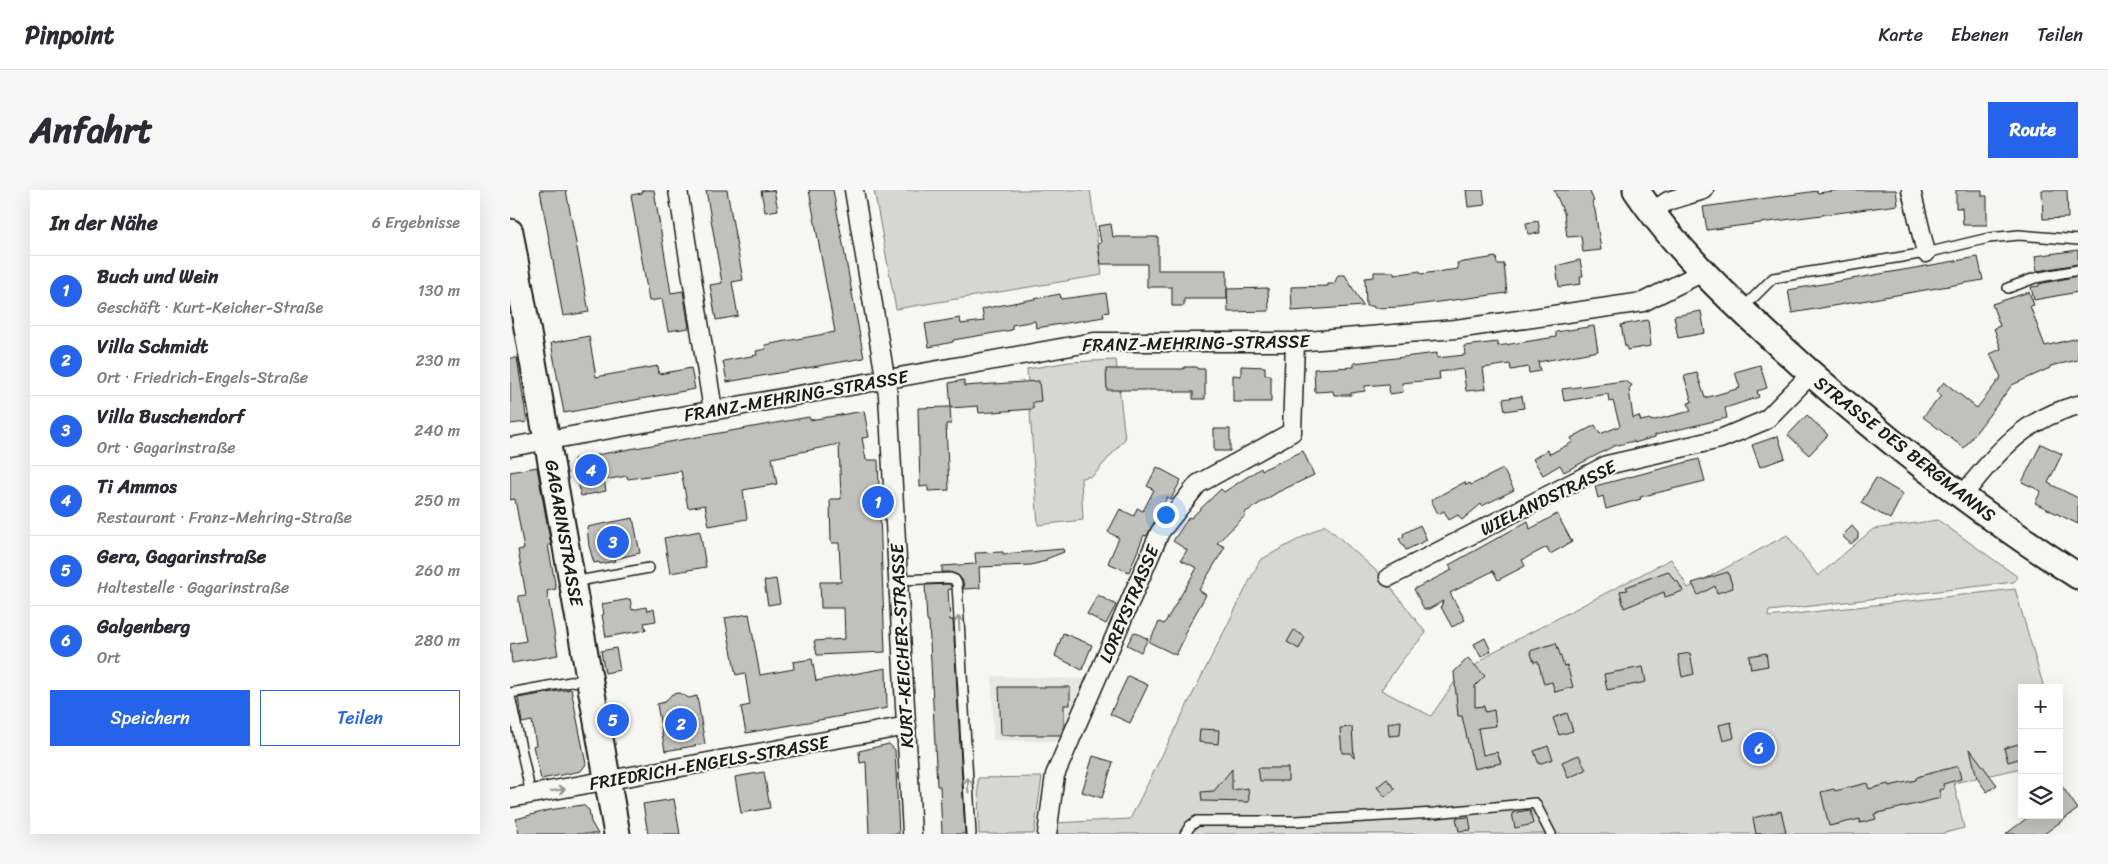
<!DOCTYPE html>
<html lang="de">
<head>
<meta charset="utf-8">
<style>
  body { margin:0; font-family:Sriracha,sans-serif; background:#f7f7f7; color:#2b2b33 }
  .controls { position:absolute; right:15px; bottom:15px; display:grid; overflow:hidden; border-radius:0px; box-shadow:0 5px 20px #0002 }
  .controls button { width:45px; height:45px; display:grid; place-items:center; padding:0; border:0; border-bottom:1px solid #e1e1e2; background:#fff; color:#2b2b33; font:25px sans-serif }
  .you { position:absolute; left:655px; top:324px; width:18px; height:18px; margin:-12px; border:4px solid #fff; border-radius:50%; background:#1a73e8; box-shadow:0 0 0 8px #1a73e833 }
  .badge { display:grid; place-items:center; width:32px; height:32px; border-radius:50%; background:#2563eb; color:#fff; font-size:16px; font-weight:700 }
  .pin { position:absolute; translate:-50% -50%; border:2px solid #fff; box-shadow:0 1px 5px #0006 }
  .list { margin:0; padding:0; list-style:none }
  h2 { display:flex; justify-content:space-between; align-items:center; height:65px; margin:0; padding:0 20px; font-size:21px }
  h2 small { font-size:16px; font-weight:400; color:#7c7c81 }
  .list li { display:grid; grid-template-columns:32px 1fr auto; gap:15px; align-items:center; box-sizing:border-box; height:70px; padding:0 20px; border-top:1px solid #e1e1e2 }
  .list b { display:block; font-size:19px; white-space:nowrap }
  .list p { margin:0; font-size:16px; white-space:nowrap; color:#7c7c81 }
  .list em { font-size:16px; font-style:normal; color:#7c7c81 }
  .actions { display:flex; gap:10px; padding:15px 20px }
  .actions a { flex:1; padding:11px 0; border:1px solid #2563eb; border-radius:0px; text-align:center; font-size:18px; color:#2563eb }
  .actions .main { background:#2563eb; color:#fff }
  .icon { flex:none; width:28px; height:28px; fill:none; stroke:currentColor; stroke-width:2; stroke-linecap:round; stroke-linejoin:round }
  .map { position:relative; flex:none; width:1568px; height:644px; overflow:hidden; border-radius:0px }
  header { display:flex; align-items:center; gap:30px; box-sizing:border-box; height:70px; padding:0 25px; background:#fff; border-bottom:1px solid #e1e1e2 }
  header strong { font-size:24px }
  nav { display:flex; gap:28px; margin-inline-start:auto; font-size:18px }
  .intro { display:flex; align-items:center; justify-content:space-between; box-sizing:border-box; height:120px; padding:0 30px }
  h1 { margin:0; font-size:35px }
  .button { padding:12px 22px; border-radius:0px; background:#2563eb; color:#fff; font-size:18px; font-weight:700 }
  main { display:flex; gap:30px; padding:0 30px }
  aside { flex:1; background:#fff; border-radius:0px; box-shadow:0 5px 20px #0002 }
  .map>svg:first-child { display:block }
  .built { fill:#e6e6e2 }
  .green { fill:#d6d6d2; stroke:#797977 }
  .building { fill:#c0c0bd; stroke:#1c1c1c }
  .lines { fill:none; stroke-linecap:round; stroke-linejoin:round }
  .lane-casing { stroke:#1c1c1c; stroke-width:12 }
  .street-casing { stroke:#1c1c1c; stroke-width:21 }
  .secondary-casing { stroke:#1c1c1c; stroke-width:29 }
  .lane { stroke:#f6f6f2; stroke-width:9 }
  .street { stroke:#f6f6f2; stroke-width:18 }
  .secondary { stroke:#f6f6f2; stroke-width:25 }
  .oneway { stroke:#949492 }
  .labels { text-anchor:middle; stroke-width:4; stroke-linejoin:round; paint-order:stroke }
  .street-label { font-size:18px; fill:#1c1c1c; stroke:#f6f6f2 }
</style>
</head>
<body>
<header>
<strong>Pinpoint</strong>
<nav><a>Karte</a><a>Ebenen</a><a>Teilen</a></nav>
</header>
<div class="intro"><h1>Anfahrt</h1><a class="button">Route</a></div>
<main>
<aside>
<h2>In der Nähe<small>6 Ergebnisse</small></h2>
<ul class="list">
<li><span class="badge">1</span><div><b>Buch und Wein</b><p>Geschäft · Kurt-Keicher-Straße</p></div><em>130 m</em></li>
<li><span class="badge">2</span><div><b>Villa Schmidt</b><p>Ort · Friedrich-Engels-Straße</p></div><em>230 m</em></li>
<li><span class="badge">3</span><div><b>Villa Buschendorf</b><p>Ort · Gagarinstraße</p></div><em>240 m</em></li>
<li><span class="badge">4</span><div><b>Ti Ammos</b><p>Restaurant · Franz-Mehring-Straße</p></div><em>250 m</em></li>
<li><span class="badge">5</span><div><b>Gera, Gagarinstraße</b><p>Haltestelle · Gagarinstraße</p></div><em>260 m</em></li>
<li><span class="badge">6</span><div><b>Galgenberg</b><p>Ort</p></div><em>280 m</em></li>
</ul>
<div class="actions"><a class="main">Speichern</a><a>Teilen</a></div>
</aside>
<div class="map">
<svg width="1568" height="644" viewBox="0 0 1568 644">
  <rect width="100%" height="100%" fill="#f6f6f2"/>
  <filter id="ink" filterUnits="userSpaceOnUse"><feTurbulence type="fractalNoise" baseFrequency=".02" numOctaves="2"/><feDisplacementMap in="SourceGraphic" scale="10" xChannelSelector="R" yChannelSelector="G"/><feConvolveMatrix kernelMatrix="1 2 1 2 8 2 1 2 1" color-interpolation-filters="sRGB"/></filter>
  <g filter="url(#ink)">
    <path class="built" d="M482 486 576 489 573 504 554 552 483 550Z"/>
    <path class="green" d="M364 0H580L592 85 386 119Z
      M606 170 615 249 583 286 571 288 573 330 528 335 517 179 559 172Z
      M1428 330 1508 387 1504 392 1259 421 1258 427 1505 399 1534 498H1512V578L1444 593 1454 638 1431 644H546L545 633 620 629 750 370 815 335 872 386 916 443 893 469 871 500 921 526 946 490 983 462 1161 369 1178 398 1277 345 1308 386 1363 339Z
      M532 587 524 644H469L468 588Z"/>
    <path class="building" d="M30 0H56L79 122 53 126Z
      M132 0H144L161 103 173 101 179 138 158 141 152 109 139 111 121 5 132 3Z
      M196 0H217L233 90 222 92 228 126 206 130 200 95 212 93Z
      M264 0 268 20 255 22 251 1Z
      M299 0H323L354 168 217 192 213 171 247 165 246 161 256 159 255 155 325 142Z
      M956 0H973L975 15 958 17Z
      M1044 0H1079L1084 11 1082 12 1085 20 1091 60 1073 62 1071 46 1057 47 1054 23Z
      M1329 0H1386L1388 15 1197 40 1193 17 1307 1 1308 3Z
      M1446 0H1472V6H1477V35H1453L1452 18H1446Z
      M1532 0H1557L1558 28 1533 29Z
      M1028 31 1030 43 1018 44 1016 33Z
      M601 34 603 47H648V80H717V109H674V116H662V97H637V74H591L588 54 591 53 588 36Z
      M1568 60V74L1527 81 1525 66Z
      M986 67 987 74H994L997 103 890 117 864 118 863 116H856L855 88 864 87V82H884V85L910 81 911 84 948 79 947 73Z
      M1468 67 1473 90 1282 123 1278 100Z
      M1070 70 1073 86H1070L1071 94 1049 97 1046 76Z
      M828 85H835L853 116 782 121 781 97 818 96V94H824Z
      M1568 86V102L1524 110 1521 97 1529 96V94Z
      M758 98 759 121 718 122 717 99Z
      M1519 102 1524 115 1520 116 1535 156 1568 148V170L1540 176V178L1502 195 1454 258 1413 227 1431 206 1426 202 1434 192 1467 218 1491 187 1480 164 1491 159 1484 138 1490 136 1482 114Z
      M596 103 599 122 593 123 594 127 526 138 525 131 502 135V140L443 150V152L419 157 415 134 450 128 451 134 474 131 472 119 550 104 551 109Z
      M1191 121 1195 143 1168 148 1164 126Z
      M1138 130 1141 156 1117 160V156H1115L1111 135Z
      M1084 136 1088 161 1028 172 1030 181 1019 183 1018 177 1001 180 1000 174 973 178 976 199 956 201 953 179 929 182 930 189 892 193 893 202 880 204 878 194 855 196V201L841 203V205H824L823 201 805 202 804 179 844 177V173L927 163V168L955 165 954 156 988 152V156L1046 147V142Z
      M79 146 86 187 148 176 149 184 181 178 185 199 54 223 41 153Z
      M0 168H7L17 232 0 234Z
      M1250 175 1257 198 1247 201 1249 207 1215 218 1217 228 1145 245V247L1124 253V251L1104 256 1054 282 1050 275 1033 285 1023 269 1037 260 1040 264 1063 252 1061 248 1085 235 1090 244 1110 236 1103 211 1099 212 1098 204 1054 211 1052 199 1114 191 1122 195 1119 199 1123 228 1129 226 1131 231 1140 229 1141 231 1181 221 1178 213 1182 212 1174 186 1187 183 1195 208 1230 198 1225 182Z
      M731 176 755 177V185H761V212H723V185L731 186Z
      M674 177H687V179H695V209H683V202H665V200H597L596 179H674Z
      M454 190V196L529 191 531 211 523 212V219L469 223 468 216 441 218 439 193Z
      M1012 206 1014 218 995 221 993 209Z
      M440 217 441 234H436L439 300 418 301V296L410 297 408 218Z
      M354 221 359 247 352 248 356 270H368L375 462 307 465 304 451 335 449 334 418H311L310 392H331L329 353H321L320 309H331L329 254 262 268 267 294 233 300 237 329 199 336 195 315 178 318 171 281 118 289 117 286 94 290 96 301 71 306 64 269 299 227 300 230Z
      M1297 225 1318 245 1299 265 1278 245Z
      M704 239H720V261H704Z
      M1268 246 1275 268 1250 277 1242 255Z
      M1531 254 1552 264 1538 293 1568 308V334L1525 313 1531 301 1512 292Z
      M793 261 804 285 768 302 734 323 736 325 707 353 715 357 689 400 696 405 674 444 676 445 666 465 639 452 649 432 654 434 687 378 671 370 677 360 663 351 679 327 681 328 711 299 714 302 751 278 752 280Z
      M1189 269 1195 291 1130 307 1131 309 1096 319 1093 306 1088 308 1085 296Z
      M27 277 41 355H38L46 399 37 401 48 465 2 473 0 454 16 451 8 406 16 405 8 360 14 359 5 309 0 310V282Z
      M647 277 671 290 661 309 657 307 637 346 634 345 619 382 598 373 609 348 598 342 610 319 624 326 627 318 633 321 644 300 637 296Z
      M993 279 1004 300 972 316 971 314 952 330 948 325 939 330 934 321 928 324 921 310 955 292 956 295 960 293 961 295Z
      M1366 288 1393 304 1380 329 1351 313Z
      M1047 324 1062 352 1040 364 1037 357 1012 370 1015 376 988 390 983 381 940 403 955 430 942 437 931 417 933 411 919 419H914L904 399 942 380 939 375 1018 331 1020 339Z
      M123 328 130 363 104 369 105 371 90 374 89 372 84 373 79 356 77 337Z
      M910 335 917 350 896 360 889 349 894 346 893 344Z
      M1342 336 1348 343V348L1341 354 1332 346Z
      M190 341 196 377 160 383 154 348Z
      M553 359 554 362 536 369V371L521 375 469 377 470 398 454 399 453 391 448 385 440 382H432V376L466 374 465 363 493 362V364Z
      M1158 381 1165 391 1167 390 1173 401 1155 407 1154 402 1114 418 1110 401 1118 400 1116 397Z
      M1218 382 1223 398 1207 403 1205 396 1188 405 1182 393Z
      M266 389 270 413 258 415 254 391Z
      M439 394 441 396V399L438 400 440 430H443L455 644H432L430 596H427L419 431H417L415 395Z
      M588 405 606 415 596 434 577 424Z
      M120 409 122 420 136 417 137 421 144 419 146 431 134 433 136 440 96 447 92 425 94 424 92 414Z
      M239 424 250 485 284 479 283 472 302 469 306 491 376 478 377 518 236 543 231 517 240 515 235 483 226 485 215 428Z
      M784 440 795 447 789 459 777 452Z
      M624 442 638 449 631 462 617 455Z
      M553 443 582 455 572 480 545 466Z
      M975 448 981 461 971 467 964 454Z
      M1046 453 1054 476 1057 475 1063 497 1045 502 1042 492 1034 494 1028 471 1024 472 1020 461Z
      M106 458 110 480 95 483 91 461Z
      M1180 463 1184 484 1172 487 1168 465Z
      M1256 463 1258 476 1241 479 1239 466Z
      M958 468 975 486 965 496V517L974 516 975 522 984 520 986 536 968 538 973 565 987 562 991 573 964 579 952 526H948L944 482Z
      M1133 477 1136 492 1097 500 1094 484Z
      M618 486 638 495 620 533 600 524Z
      M489 497H560V515H554V537L551 545H491Z
      M61 499 76 574 71 581 31 589 23 556 26 555 22 531 12 533 8 508Z
      M169 503 179 508 187 506 195 554 155 561 147 514 155 512 162 504Z
      M1057 523 1063 541 1049 545 1043 528Z
      M891 531 890 545 879 546 878 533Z
      M1221 532 1224 548 1213 551 1209 535Z
      M842 537 844 568 840 563H832L830 538Z
      M690 539 709 540 708 554 689 552Z
      M1512 553V568L1498 572 1494 558Z
      M379 554 385 560 389 644H359L356 572 350 573 349 561Z
      M1038 556 1043 569 1029 574 1024 561Z
      M1460 559 1487 595 1477 602 1467 588Z
      M1069 565 1076 580 1058 588 1052 572Z
      M583 566 603 572 592 608 572 602Z
      M1448 576 1451 589 1433 594 1434 599 1429 600 1431 608 1364 624 1366 629 1350 633V629L1319 636 1311 602 1324 599 1325 601 1357 593 1359 599 1378 594 1379 596 1406 590V588L1410 586Z
      M748 578H778V591H750Z
      M722 579V600L738 598 739 612 692 611 691 602 704 601Z
      M254 582 260 618 231 623 225 587Z
      M877 589 885 599 875 607 867 597Z
      M1549 592 1568 619 1534 644H1496L1521 625H1549Z
      M164 609 170 644H138L133 614Z
      M73 615 79 620 81 632 88 644H9L6 629 39 620Z
      M1020 620 1023 634 1005 638 1002 623Z
      M1271 621 1276 642 1246 644 1243 628Z
      M959 627 961 640 949 641 946 628Z"/>
    <g class="lines">
      <defs>
        <path id="lane" d="M1498 98 1525 88 1568 80
          M1233 118 1263 88 1416 63 1479 48 1509 45 1568 50
          M389 390 440 388 445 390 447 394 461 644
          M63 392 139 378
          M0 503 77 489
          M0 506 21 605
          M675 644 680 636 687 631H786L925 623 1025 613 1041 644"/>
        <path id="street" d="M168 0 203 220
          M344 0 378 205 402 644
          M1401 0 1416 63
          M1141 22 1158 11 1194 0
          M0 257 584 152H785L946 139 1133 112 1193 82
          M1452 306C1487 263 1512 230 1568 215
          M879 387 1097 275 1210 249 1256 230 1301 184
          M0 608 397 536
          M537 644 545 585 650 342 688 294 782 242 785 152"/>
        <path id="secondary" d="M1126 0C1165 58 1215 105 1266 152 1360 238 1461 318 1568 386
          M0 42 107 644"/>
      </defs>
      <use href="#lane" class="lane-casing"/>
      <use href="#street" class="street-casing"/>
      <use href="#secondary" class="secondary-casing"/>
      <use href="#lane" class="lane"/>
      <use href="#street" class="street"/>
      <use href="#secondary" class="secondary"/>
    </g>
    <defs><path id="oneway-shaft" d="M-6 0H5M1.5-3L5.5 0L1.5 3" fill="none" stroke-width="1.6" stroke-linecap="round" stroke-linejoin="round" transform="scale(1.25)"/></defs>
    <g class="oneway">
      <use href="#oneway-shaft" transform="translate(449 433) rotate(-93)"/>
      <use href="#oneway-shaft" transform="translate(458 595) rotate(-93)"/>
      <use href="#oneway-shaft" transform="translate(48 600) rotate(-10)"/>
    </g>
  </g>
  <g class="labels">
    <g class="street-label">
      <text transform="translate(686 153) rotate(-1)" y="6">FRANZ-MEHRING-STRASSE</text>
      <text transform="translate(286 206) rotate(-10)" y="6">FRANZ-MEHRING-STRASSE</text>
      <text transform="translate(1395 259) rotate(38)" y="6">STRASSE DES BERGMANNS</text>
      <text transform="translate(1038 308) rotate(-26)" y="6">WIELANDSTRASSE</text>
      <text transform="translate(54 343) rotate(80)" y="6">GAGARINSTRASSE</text>
      <text transform="translate(619 414) rotate(-67)" y="6">LOREYSTRASSE</text>
      <text transform="translate(392 456) rotate(-93)" y="6">KURT-KEICHER-STRASSE</text>
      <text transform="translate(199 573) rotate(-10)" y="6">FRIEDRICH-ENGELS-STRASSE</text>
    </g>
  </g>
</svg>
<div class="controls">
<button>+</button>
<button>−</button>
<button><svg class="icon" aria-label="layers" viewBox="0 0 24 24"><path d="M12 4l9 5-9 5-9-5zM3 14l9 5 9-5"/></svg></button>
</div>
<div class="you"></div>
<div class="pin badge" style="left:368px;top:312px">1</div>
<div class="pin badge" style="left:171px;top:534px">2</div>
<div class="pin badge" style="left:103px;top:352px">3</div>
<div class="pin badge" style="left:81px;top:280px">4</div>
<div class="pin badge" style="left:103px;top:530px">5</div>
<div class="pin badge" style="left:1249px;top:558px">6</div>
</div>
</main>
</body>
</html>
